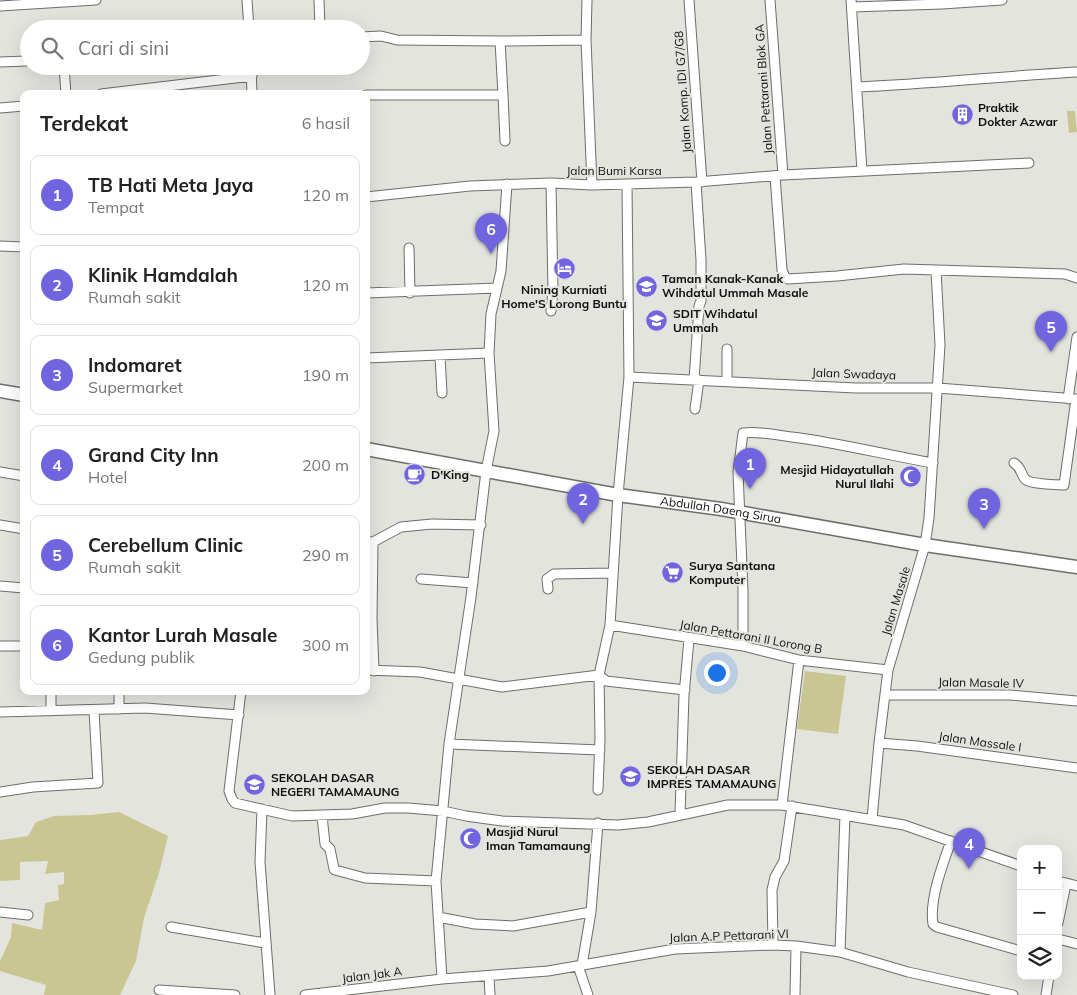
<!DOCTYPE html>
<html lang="id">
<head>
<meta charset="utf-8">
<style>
  body { margin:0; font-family:Mulish,sans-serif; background:#f2f2f2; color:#222 }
  .controls { position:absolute; right:15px; bottom:15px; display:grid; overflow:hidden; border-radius:10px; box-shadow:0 5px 20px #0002 }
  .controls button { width:45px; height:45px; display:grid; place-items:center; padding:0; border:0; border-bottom:1px solid #e0e0e0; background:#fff; color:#222; font:25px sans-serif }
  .you { position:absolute; left:716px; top:672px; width:18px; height:18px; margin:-12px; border:4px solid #fff; border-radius:50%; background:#1a73e8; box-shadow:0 0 0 8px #1a73e833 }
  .badge { display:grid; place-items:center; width:32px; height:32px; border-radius:50%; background:#7064df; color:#fff; font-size:16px; font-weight:700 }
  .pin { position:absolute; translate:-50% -41px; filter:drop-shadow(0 1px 2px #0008) }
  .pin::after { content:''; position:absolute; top:26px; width:18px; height:15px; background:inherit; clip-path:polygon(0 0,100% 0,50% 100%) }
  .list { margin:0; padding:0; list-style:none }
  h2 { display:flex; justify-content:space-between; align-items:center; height:65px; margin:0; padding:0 20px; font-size:21px }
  h2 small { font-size:16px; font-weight:400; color:#767676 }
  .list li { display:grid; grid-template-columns:32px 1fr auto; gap:15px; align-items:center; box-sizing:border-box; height:80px; margin:0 10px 10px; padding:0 10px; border:1px solid #e0e0e0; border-radius:10px }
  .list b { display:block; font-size:19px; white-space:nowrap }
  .list p { margin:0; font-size:16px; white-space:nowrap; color:#767676 }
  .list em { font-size:16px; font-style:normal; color:#767676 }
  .icon { flex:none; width:28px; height:28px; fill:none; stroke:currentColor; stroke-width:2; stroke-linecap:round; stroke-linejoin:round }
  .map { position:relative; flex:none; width:1077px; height:995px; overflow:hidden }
  .search { position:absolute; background:#fff; box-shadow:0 5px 20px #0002; left:20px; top:20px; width:350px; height:55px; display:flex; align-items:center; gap:12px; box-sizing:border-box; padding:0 18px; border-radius:28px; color:#767676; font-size:19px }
  .panel { position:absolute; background:#fff; box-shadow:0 5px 20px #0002; left:20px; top:90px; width:350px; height:605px; border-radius:10px }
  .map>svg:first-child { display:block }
  .green { fill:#cac692 }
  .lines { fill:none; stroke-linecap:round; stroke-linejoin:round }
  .street-casing { stroke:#6d6d69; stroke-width:11 }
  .secondary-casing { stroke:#6d6d69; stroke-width:15 }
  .street { stroke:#fff; stroke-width:9 }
  .secondary { stroke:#fff; stroke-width:12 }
  .labels { text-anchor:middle; stroke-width:4; stroke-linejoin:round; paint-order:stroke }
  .street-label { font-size:12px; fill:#0f0f0d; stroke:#e4e4df }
  .poi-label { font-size:12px; font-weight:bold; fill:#0f0f0d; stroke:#e4e4df; text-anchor:start }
</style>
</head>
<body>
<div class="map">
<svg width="1077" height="995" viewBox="0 0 1077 995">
  <rect width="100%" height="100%" fill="#e4e4df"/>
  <path class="green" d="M1067 111H1075L1077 132 1069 133Z
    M805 671 846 676 838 734 797 729Z
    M119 812 168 836 159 873 144 918 136 961 120 995H44L46 985 0 971V961L11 937 12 923 42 930 45 903 59 900 58 885 64 884V872L45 874 48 861 20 862V880L0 881V840L28 836 36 822 54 816 90 815Z"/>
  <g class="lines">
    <defs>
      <path id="street" d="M247 0 249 29
        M319 0 320 29
        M587 0 586 40 592 185
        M689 0 702 182
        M770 0 783 175
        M851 0 862 171
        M0 6 96 0
        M852 7 942 4 1002 0
        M361 37 381 36 397 40 500 41
        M0 62 27 61
        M64 66 66 94
        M251 66 252 94
        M857 87C930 84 1003 76 1077 72
        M101 94 252 76
        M366 95H503L500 41 586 40
        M503 95 505 141
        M0 108 24 106
        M775 176 782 270 785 277 788 279 837 276 904 269 1065 274 1077 278
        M366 197 470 186 551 183 592 185 696 182 783 175 1029 163
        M0 246 24 247
        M409 248 410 293
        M366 293 497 288
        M551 311 553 291 551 183
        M440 356 442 393
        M366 358 489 353
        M629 377 856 388H938L1077 399
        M694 380 699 306 701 301V260L696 182
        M727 381V349
        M1068 399 1077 337
        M695 409 699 380
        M1014 463C1022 468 1020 473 1025 479 1029 484 1057 485 1064 485L1076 399
        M0 472 24 476
        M0 525 24 529
        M366 542H373L372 619 374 671
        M373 542 401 527 432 524 481 525
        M421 579 473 583
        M0 586 24 588
        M548 589 547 579 554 574 613 573
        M610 625 743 646 799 660 888 670
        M0 646H24
        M743 646V590L738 472 743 433C758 431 777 435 792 437 840 443 886 455 933 463
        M366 670 420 672 502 687 599 675 606 681 685 690
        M119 691V709
        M241 691 229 791 232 799 235 803 292 816 352 814 385 808H408L443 811 466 816 502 821 618 825 648 822 728 805H782L904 825 1021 866
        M885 695H1010L1077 701
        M51 711V691
        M0 712 145 708 239 715
        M879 743 917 746 1077 768
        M449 744 600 750
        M598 790 600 738 599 675 610 625 618 495 629 377 627 184
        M0 792 33 787 98 783 94 710
        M782 805 799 660
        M262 809 260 862 270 995
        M680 814 684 695 689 639
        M322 816 325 844 330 849 334 869 335 870 365 878 436 881
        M872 819 879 743 888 670 925 545 929 518 940 345 936 270
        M951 841C943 863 929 900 933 924L937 927 1021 951
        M1058 881 1077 886
        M0 912 28 915
        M438 917 475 924 513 926 591 912
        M1058 923 1066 884
        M171 927 265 943
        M1058 939 1077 944
        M773 945 772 890 775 877 784 861 792 806
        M840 952 845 815
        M582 965 591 912 598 823
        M578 966 588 995
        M489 977 490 995
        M442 979 436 881 449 744 471 597 486 471 494 431 489 353 491 314 501 271 507 184
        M159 990 235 995
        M305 995 442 979 548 971 675 949 773 945 796 946 840 952 908 972 1013 995
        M795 995 796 946
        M1046 995 1049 976"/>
      <g id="secondary">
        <path d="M0 391 24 395"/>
        <path id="s1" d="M366 449 618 495 721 509 925 545 1077 567"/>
      </g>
    </defs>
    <use href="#street" class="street-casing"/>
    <use href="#secondary" class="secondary-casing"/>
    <use href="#street" class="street"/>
    <use href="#secondary" class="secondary"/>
  </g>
  <defs>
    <symbol id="building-disc" viewBox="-11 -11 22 22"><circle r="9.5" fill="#7064df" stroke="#e4e4df"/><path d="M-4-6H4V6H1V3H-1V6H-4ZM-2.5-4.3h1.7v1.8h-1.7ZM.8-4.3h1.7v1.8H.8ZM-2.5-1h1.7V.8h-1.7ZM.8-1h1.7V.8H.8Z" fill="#fff"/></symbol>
    <symbol id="hotel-disc" viewBox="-11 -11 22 22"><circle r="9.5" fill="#7064df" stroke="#e4e4df"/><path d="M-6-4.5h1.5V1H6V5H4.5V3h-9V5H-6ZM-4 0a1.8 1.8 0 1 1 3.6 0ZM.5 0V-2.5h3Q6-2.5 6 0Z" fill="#fff"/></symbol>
    <symbol id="school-disc" viewBox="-11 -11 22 22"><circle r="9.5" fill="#7064df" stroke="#e4e4df"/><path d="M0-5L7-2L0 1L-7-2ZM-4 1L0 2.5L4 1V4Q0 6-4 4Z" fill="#fff"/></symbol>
    <symbol id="cafe-disc" viewBox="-11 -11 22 22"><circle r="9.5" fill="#7064df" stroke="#e4e4df"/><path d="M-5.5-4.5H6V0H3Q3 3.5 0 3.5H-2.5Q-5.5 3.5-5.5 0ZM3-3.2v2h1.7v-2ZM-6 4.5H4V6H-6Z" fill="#fff"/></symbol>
    <symbol id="mosque-disc" viewBox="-11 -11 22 22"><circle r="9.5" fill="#7064df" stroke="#e4e4df"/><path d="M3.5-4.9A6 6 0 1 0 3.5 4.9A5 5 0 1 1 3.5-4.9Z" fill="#fff"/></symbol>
    <symbol id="supermarket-disc" viewBox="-11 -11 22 22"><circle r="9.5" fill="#7064df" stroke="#e4e4df"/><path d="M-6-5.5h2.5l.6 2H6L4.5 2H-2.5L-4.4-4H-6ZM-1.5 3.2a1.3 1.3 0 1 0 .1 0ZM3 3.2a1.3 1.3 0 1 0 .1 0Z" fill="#fff"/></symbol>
  </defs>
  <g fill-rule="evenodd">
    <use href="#building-disc" x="950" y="102" width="25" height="25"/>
    <use href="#hotel-disc" x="552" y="256" width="25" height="25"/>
    <use href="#school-disc" x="634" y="274" width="25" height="25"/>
    <use href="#school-disc" x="644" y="308" width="25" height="25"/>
    <use href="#cafe-disc" x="402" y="462" width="25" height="25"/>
    <use href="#mosque-disc" x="898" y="464" width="25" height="25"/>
    <use href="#supermarket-disc" x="660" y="560" width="25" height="25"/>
    <use href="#school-disc" x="618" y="764" width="25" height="25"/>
    <use href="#school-disc" x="242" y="772" width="25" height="25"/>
    <use href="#mosque-disc" x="458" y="826" width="25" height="25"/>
  </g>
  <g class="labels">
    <g class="street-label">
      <text transform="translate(764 89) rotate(-94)" y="4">Jalan Pettarani Blok GA</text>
      <text transform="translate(683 92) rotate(-94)" y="4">Jalan Komp. IDI G7/G8</text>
      <text x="614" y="175">Jalan Bumi Karsa</text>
      <text transform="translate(854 374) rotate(2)" y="4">Jalan Swadaya</text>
      <text dy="4" stroke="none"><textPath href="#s1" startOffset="360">Abdullah Daeng Sirua</textPath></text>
      <text transform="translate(896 601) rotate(-73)" y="4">Jalan Masale</text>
      <text transform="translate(751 637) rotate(10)" y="4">Jalan Pettarani II Lorong B</text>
      <text transform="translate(981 683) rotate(1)" y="4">Jalan Masale IV</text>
      <text transform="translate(980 742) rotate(8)" y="4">Jalan Massale I</text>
      <text transform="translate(729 936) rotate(-2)" y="4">Jalan A.P Pettarani VI</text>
      <text transform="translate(372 975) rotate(-7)" y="4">Jalan Jak A</text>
    </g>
    <g class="poi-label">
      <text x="978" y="112">Praktik<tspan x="978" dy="14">Dokter Azwar</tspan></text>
      <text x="662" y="283">Taman Kanak-Kanak<tspan x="662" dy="14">Wihdatul Ummah Masale</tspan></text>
      <text x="564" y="294" text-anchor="middle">Nining Kurniati<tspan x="564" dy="14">Home'S Lorong Buntu</tspan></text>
      <text x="673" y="318">SDIT Wihdatul<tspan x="673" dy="14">Ummah</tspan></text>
      <text x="894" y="474" text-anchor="end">Mesjid Hidayatullah<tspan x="894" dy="14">Nurul Ilahi</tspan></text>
      <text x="431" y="479">D'King</text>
      <text x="689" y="570">Surya Santana<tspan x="689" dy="14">Komputer</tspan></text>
      <text x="647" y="774">SEKOLAH DASAR<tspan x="647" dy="14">IMPRES TAMAMAUNG</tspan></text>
      <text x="271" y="782">SEKOLAH DASAR<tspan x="271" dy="14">NEGERI TAMAMAUNG</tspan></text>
      <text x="486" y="836">Masjid Nurul<tspan x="486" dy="14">Iman Tamamaung</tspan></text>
    </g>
  </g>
</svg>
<div class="controls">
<button>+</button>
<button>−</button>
<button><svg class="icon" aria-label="layers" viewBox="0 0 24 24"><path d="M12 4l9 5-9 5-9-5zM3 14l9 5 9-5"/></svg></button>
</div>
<div class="you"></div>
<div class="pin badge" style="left:750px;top:489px">1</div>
<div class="pin badge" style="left:583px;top:524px">2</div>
<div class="pin badge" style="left:984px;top:529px">3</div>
<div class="pin badge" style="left:969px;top:869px">4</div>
<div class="pin badge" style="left:1051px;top:352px">5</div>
<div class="pin badge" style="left:491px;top:254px">6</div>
<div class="search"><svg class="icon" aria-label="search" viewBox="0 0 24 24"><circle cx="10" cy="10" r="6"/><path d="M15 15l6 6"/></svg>Cari di sini</div>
<section class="panel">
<h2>Terdekat<small>6 hasil</small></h2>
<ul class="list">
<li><span class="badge">1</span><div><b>TB Hati Meta Jaya</b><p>Tempat</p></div><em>120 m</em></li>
<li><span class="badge">2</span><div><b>Klinik Hamdalah</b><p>Rumah sakit</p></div><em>120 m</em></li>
<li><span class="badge">3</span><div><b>Indomaret</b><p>Supermarket</p></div><em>190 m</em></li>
<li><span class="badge">4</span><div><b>Grand City Inn</b><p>Hotel</p></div><em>200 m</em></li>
<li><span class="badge">5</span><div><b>Cerebellum Clinic</b><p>Rumah sakit</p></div><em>290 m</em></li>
<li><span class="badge">6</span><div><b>Kantor Lurah Masale</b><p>Gedung publik</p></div><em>300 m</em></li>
</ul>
</section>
</div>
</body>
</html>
